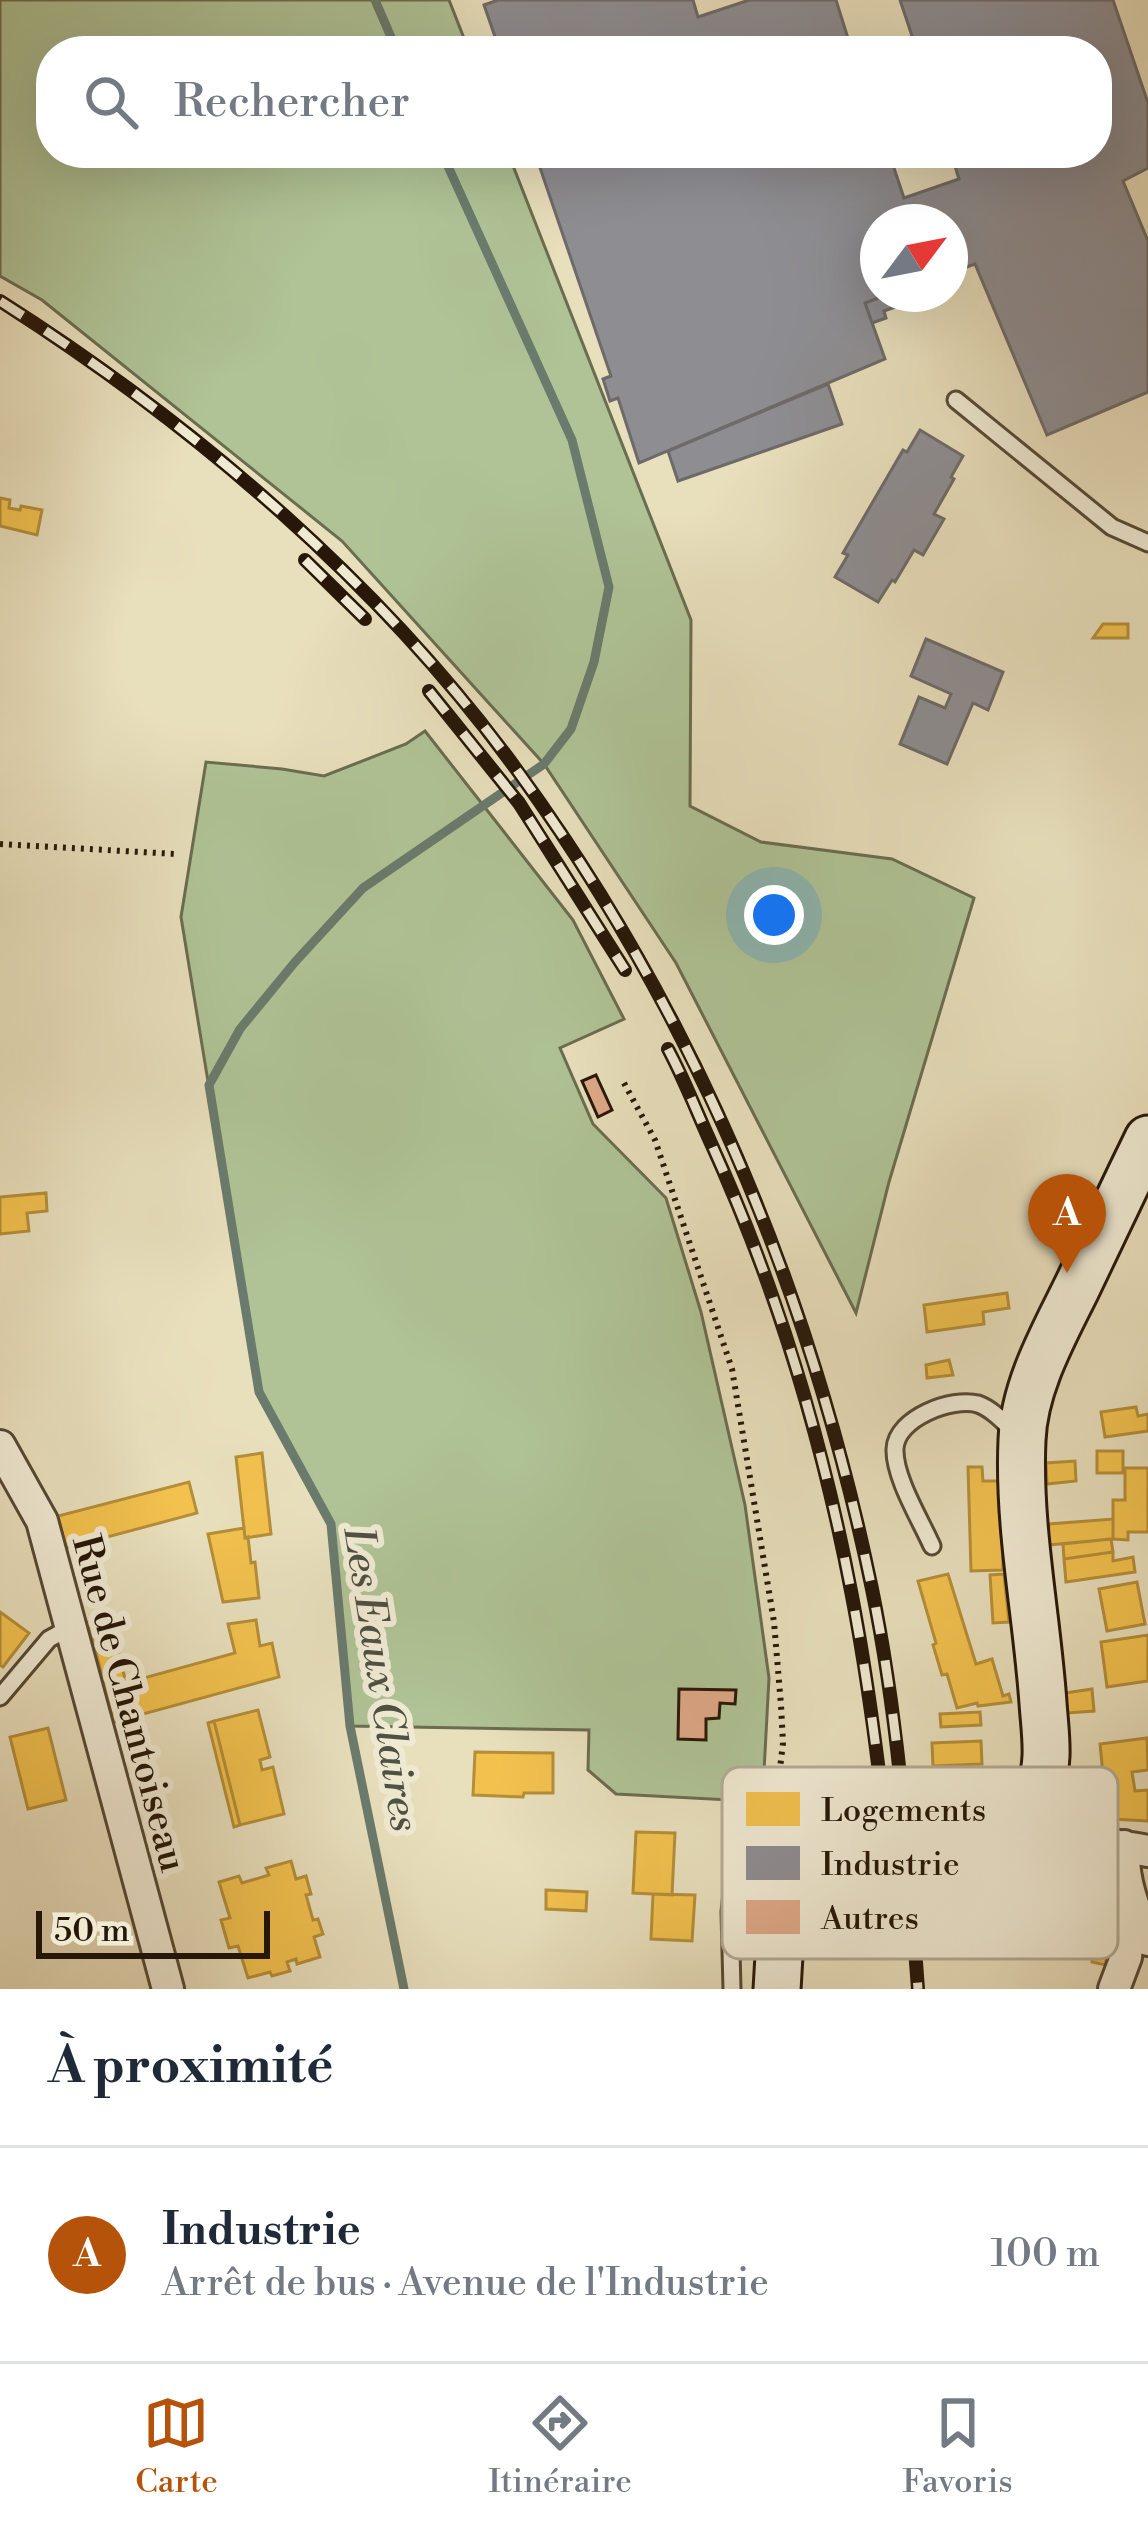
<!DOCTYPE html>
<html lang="fr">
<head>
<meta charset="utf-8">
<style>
  body { margin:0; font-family:"Libre Bodoni",serif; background:#f6f6f7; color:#1f2937 }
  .compass { position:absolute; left:860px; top:204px; width:108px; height:108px; border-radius:50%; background:#fff; box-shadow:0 12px 48px #0002; rotate:58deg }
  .scale { position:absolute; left:36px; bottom:30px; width:234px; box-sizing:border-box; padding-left:12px; border:6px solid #261708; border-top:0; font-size:33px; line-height:42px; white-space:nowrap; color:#261708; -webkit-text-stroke:9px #f0ead3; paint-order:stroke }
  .you { position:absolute; left:774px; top:915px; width:42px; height:42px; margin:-30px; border:9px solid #fff; border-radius:50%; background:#1a73e8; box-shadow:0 0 0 18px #1a73e833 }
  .badge { display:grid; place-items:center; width:78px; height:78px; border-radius:50%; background:#b45309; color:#fff; font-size:39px; font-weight:700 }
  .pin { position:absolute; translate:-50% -99px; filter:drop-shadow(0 3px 6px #0008) }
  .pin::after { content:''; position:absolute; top:63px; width:42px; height:36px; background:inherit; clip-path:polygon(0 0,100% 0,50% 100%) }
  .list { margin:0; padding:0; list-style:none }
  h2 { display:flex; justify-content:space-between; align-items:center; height:156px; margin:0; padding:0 48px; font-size:51px }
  h2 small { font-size:39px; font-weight:400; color:#747a83 }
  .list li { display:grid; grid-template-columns:78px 1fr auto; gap:36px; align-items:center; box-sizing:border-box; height:216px; padding:0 48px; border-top:3px solid #e0e1e3 }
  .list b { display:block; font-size:45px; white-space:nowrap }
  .list p { margin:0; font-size:39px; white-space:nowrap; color:#747a83 }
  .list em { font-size:39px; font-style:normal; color:#747a83 }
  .icon { flex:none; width:66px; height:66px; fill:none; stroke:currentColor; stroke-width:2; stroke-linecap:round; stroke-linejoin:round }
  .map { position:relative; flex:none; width:1148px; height:1989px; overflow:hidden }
  .search { position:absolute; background:#fff; box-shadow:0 12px 48px #0002; left:36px; right:36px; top:36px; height:132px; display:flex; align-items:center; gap:30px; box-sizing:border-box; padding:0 42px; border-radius:48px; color:#747a83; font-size:45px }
  .sheet { height:372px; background:#fff }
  nav { display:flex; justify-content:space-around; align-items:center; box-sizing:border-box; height:168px; border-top:3px solid #e0e1e3; background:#fff; font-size:33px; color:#747a83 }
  nav a { display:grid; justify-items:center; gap:6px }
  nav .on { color:#b45309 }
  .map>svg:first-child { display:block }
  .green { fill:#afc396; stroke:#6a6d4f; stroke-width:3 }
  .homes { fill:#f2c14e; stroke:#b58e39; stroke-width:3 }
  .industry { fill:#8d8d92; stroke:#6e6a69; stroke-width:3 }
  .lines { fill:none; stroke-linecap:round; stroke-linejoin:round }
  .stream { stroke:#6a7b6d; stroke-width:9 }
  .building { fill:#dfa988; stroke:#261708; stroke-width:3 }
  .lane-casing { stroke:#564935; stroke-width:21 }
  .street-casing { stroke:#564935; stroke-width:36 }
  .secondary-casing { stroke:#261708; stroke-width:51 }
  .path { stroke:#261708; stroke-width:6; stroke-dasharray:3 6; stroke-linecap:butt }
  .lane { stroke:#f0ead3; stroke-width:15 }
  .street { stroke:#f0ead3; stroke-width:30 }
  .secondary { stroke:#f0ead3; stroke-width:45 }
  .rail-casing { stroke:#261708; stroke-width:14 }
  .rail { stroke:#f0ead3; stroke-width:9; stroke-dasharray:27; stroke-linecap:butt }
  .labels { text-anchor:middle; stroke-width:12; stroke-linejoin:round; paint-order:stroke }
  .street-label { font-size:39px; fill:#261708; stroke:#f0ead3 }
  .water-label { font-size:42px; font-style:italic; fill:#4e5143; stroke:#f0ead3 }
  .key { fill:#f0ead3; stroke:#b3ab96; stroke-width:3 }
  .key-label { font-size:33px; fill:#261708 }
</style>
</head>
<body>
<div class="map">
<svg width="1148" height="1989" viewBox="0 0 1148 1989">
  <rect width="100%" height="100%" fill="#e8dfbc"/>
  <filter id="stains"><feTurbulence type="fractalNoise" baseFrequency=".00167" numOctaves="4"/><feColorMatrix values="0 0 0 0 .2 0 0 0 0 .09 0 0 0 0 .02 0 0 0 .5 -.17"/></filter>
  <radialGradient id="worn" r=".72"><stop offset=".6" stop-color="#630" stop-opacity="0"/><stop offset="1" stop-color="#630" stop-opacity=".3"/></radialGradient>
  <path class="green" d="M0 0H449L469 51H51V153H508L691 620 690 806 761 842 892 859 974 898 889 1182 856 1313 676 963 544 764 342 541 42 300 0 276Z
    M425 731 573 920 624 1019 560 1048 593 1124 666 1198 701 1312 745 1505 769 1678 764 1771 749 1801 616 1794 588 1770 589 1730 350 1726 331 1525 259 1392 181 917 206 762 282 769 324 776 406 744Z"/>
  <path class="homes" d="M0 498 10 500 9 508 20 510 21 506 42 510 37 535 0 526Z
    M1103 624H1128V638H1093Z
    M46 1193 47 1211 27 1213 29 1231 0 1234V1197Z
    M1007 1293 1009 1308 983 1312 984 1324 927 1332 924 1305Z
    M949 1360 953 1375 927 1378 926 1365Z
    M1136 1407 1138 1416 1148 1414V1431L1105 1437 1101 1412Z
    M1097 1451H1123V1473H1097Z
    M262 1453 271 1534 245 1538 236 1457Z
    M1075 1461 1076 1481 1047 1484 1046 1463Z
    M968 1467H982L983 1481H1000L1003 1570 971 1571Z
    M1125 1468H1148V1532H1128V1540L1113 1539V1500H1125Z
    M189 1482 197 1513 66 1548 58 1516Z
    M1113 1519V1539L1048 1545 1049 1524Z
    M244 1528 245 1538 248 1537 251 1563 255 1562 259 1598 223 1602 208 1534Z
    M1111 1539 1113 1552 1064 1559 1063 1544Z
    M1113 1552V1561L1133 1557 1135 1572 1066 1582 1064 1559Z
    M948 1574 976 1664 992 1659 1003 1696 1009 1694 1011 1702 978 1706 977 1703 957 1708 947 1674 942 1675 933 1645 936 1643 918 1581Z
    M1004 1574 1009 1622 993 1623 990 1575Z
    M1137 1582 1145 1624 1107 1631 1099 1589Z
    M0 1612 29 1633 3 1667 0 1665Z
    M110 1616 126 1683 235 1653 228 1624 256 1620 260 1646 272 1643 279 1677 114 1722 88 1622Z
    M1148 1635V1681L1107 1687 1101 1642Z
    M1092 1689 1094 1711 1068 1713 1065 1693Z
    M258 1710 270 1757 260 1760 262 1770 273 1767 284 1814 240 1825 214 1721Z
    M980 1712 981 1725 941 1727 940 1714Z
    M214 1721 240 1825 234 1827 208 1723Z
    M48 1728 66 1800 28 1809 10 1737Z
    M1147 1738 1148 1770 1132 1772 1135 1791 1148 1790V1821L1112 1819 1109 1794H1105L1100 1744Z
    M981 1741 982 1764 933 1766 932 1743Z
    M475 1752 553 1753V1793H524L523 1797 473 1795Z
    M636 1832 675 1833 672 1895 633 1893Z
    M291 1861 296 1879 306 1876 311 1894 306 1895 313 1920 318 1919 323 1934 314 1937 320 1957 297 1964 296 1959 287 1962 290 1971 272 1976 270 1972 248 1978 238 1946 229 1948 221 1920 230 1918 219 1882 239 1876 242 1883 269 1875 266 1868Z
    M1061 1861 1074 1864 1087 1874V1882H1090L1095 1891 1105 1936 1106 1965 1092 1962 1093 1936H1076L1075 1911H1060Z
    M546 1890 587 1892 586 1911 546 1909Z
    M653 1894 695 1895 692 1941 651 1939Z"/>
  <path class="industry" d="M498 0H693L698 17 749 0H836L852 51H500L484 5Z
    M900 0H1113L1148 103V168L1123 181 1148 241V392L1047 435 975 264 950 273V222H878V294H889L865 303 885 359 639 463 618 398 610 401 603 379 611 376 535 153H889L904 198 959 179 951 153H1097V51H917Z
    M889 294H919L921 298 884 311 886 318 872 323 865 303Z
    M828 384 842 424 678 481 668 451Z
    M920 430 963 456 951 477 954 479 934 514 944 519 923 555 914 550 895 582 892 580 878 602 835 577 848 555 843 553 903 450 907 452Z
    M926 639 1003 672 988 710 973 703 947 764 900 744 919 697 945 708 951 694 911 676Z"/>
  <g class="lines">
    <path class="stream" d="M375 0 397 51
      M404 1989 350 1726 331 1524 259 1392 209 1085 240 1029 295 962 363 888 544 764 571 729 594 662 609 587 572 440 442 153"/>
  </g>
  <path class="building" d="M596 1075 612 1110 598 1117 582 1081Z
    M679 1689 736 1690 735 1704 720 1703 719 1718 706 1719V1740L678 1739Z"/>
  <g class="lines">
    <defs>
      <path id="lane" d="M956 400 1112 527 1148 543
        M932 1546C920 1519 894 1477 895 1449 896 1418 952 1397 978 1404 992 1409 1004 1422 1015 1433
        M0 1697 49 1639 71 1627
        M732 1989 730 1912 734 1873 752 1825"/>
      <path id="street" d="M0 1446 42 1521 168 1989
        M1029 1809C1073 1844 1096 1841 1148 1851
        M1124 1846C1122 1880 1134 1910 1148 1940
        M1114 1989 1126 1957 1132 1904"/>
      <path id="secondary" d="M777 1989C779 1964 778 1931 790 1909 811 1871 922 1848 964 1837 985 1831 1015 1827 1029 1808 1033 1804 1035 1797 1038 1792 1051 1764 1045 1733 1043 1703 1037 1616 1018 1527 1022 1440 1024 1386 1054 1334 1077 1287 1101 1237 1124 1188 1148 1139"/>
    </defs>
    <use href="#lane" class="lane-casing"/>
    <use href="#street" class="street-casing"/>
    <use href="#secondary" class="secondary-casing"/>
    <path class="path" d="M0 844 176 854
      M624 1083 655 1140 732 1369 774 1622 781 1705 783 1743 780 1768 763 1807"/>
    <use href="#lane" class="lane"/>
    <use href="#street" class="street"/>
    <use href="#secondary" class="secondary"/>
    <defs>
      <path id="rail" d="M0 301C195 425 382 584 519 773 696 1017 811 1294 872 1589 899 1720 908 1856 918 1989
        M305 560 365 619
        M429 691 519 803 625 970
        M668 1049C684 1079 696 1110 710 1141 777 1288 822 1437 852 1596 871 1695 882 1796 894 1896"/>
    </defs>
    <use href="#rail" class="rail-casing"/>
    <use href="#rail" class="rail"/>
  </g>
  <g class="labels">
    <g class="street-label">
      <text transform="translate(131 1703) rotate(75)" y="14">Rue de Chantoiseau</text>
    </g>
    <g class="water-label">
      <text transform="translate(383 1679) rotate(81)" y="15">Les Eaux Claires</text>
    </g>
  </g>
  <rect x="722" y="1767" width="396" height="192" rx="18" class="key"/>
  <rect x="746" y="1792" width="54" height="34" fill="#f2c14e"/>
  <rect x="746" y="1846" width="54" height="34" fill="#8d8d92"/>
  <rect x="746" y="1900" width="54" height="34" fill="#dfa988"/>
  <g class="key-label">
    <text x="821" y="1821">Logements</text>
    <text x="821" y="1875">Industrie</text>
    <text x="821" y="1929">Autres</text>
  </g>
  <rect width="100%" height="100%" filter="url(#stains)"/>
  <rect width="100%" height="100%" fill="url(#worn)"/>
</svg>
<svg class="compass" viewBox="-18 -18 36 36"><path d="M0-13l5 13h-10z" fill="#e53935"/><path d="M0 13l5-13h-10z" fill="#747a83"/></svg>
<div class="scale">50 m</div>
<div class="you"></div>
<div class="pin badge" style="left:1067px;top:1273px">A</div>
<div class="search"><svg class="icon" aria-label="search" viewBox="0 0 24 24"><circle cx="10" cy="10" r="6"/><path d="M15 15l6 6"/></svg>Rechercher</div>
</div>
<section class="sheet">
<h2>À proximité<small></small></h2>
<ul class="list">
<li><span class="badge">A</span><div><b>Industrie</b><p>Arrêt de bus · Avenue de l'Industrie</p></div><em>100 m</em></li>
</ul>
</section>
<nav>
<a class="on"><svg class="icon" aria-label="map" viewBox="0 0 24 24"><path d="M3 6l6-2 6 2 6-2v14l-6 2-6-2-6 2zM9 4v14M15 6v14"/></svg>Carte</a>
<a><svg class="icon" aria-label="directions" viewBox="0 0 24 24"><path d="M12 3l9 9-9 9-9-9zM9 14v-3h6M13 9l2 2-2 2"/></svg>Itinéraire</a>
<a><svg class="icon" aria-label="saved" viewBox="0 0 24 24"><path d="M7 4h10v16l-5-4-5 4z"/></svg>Favoris</a>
</nav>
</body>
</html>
